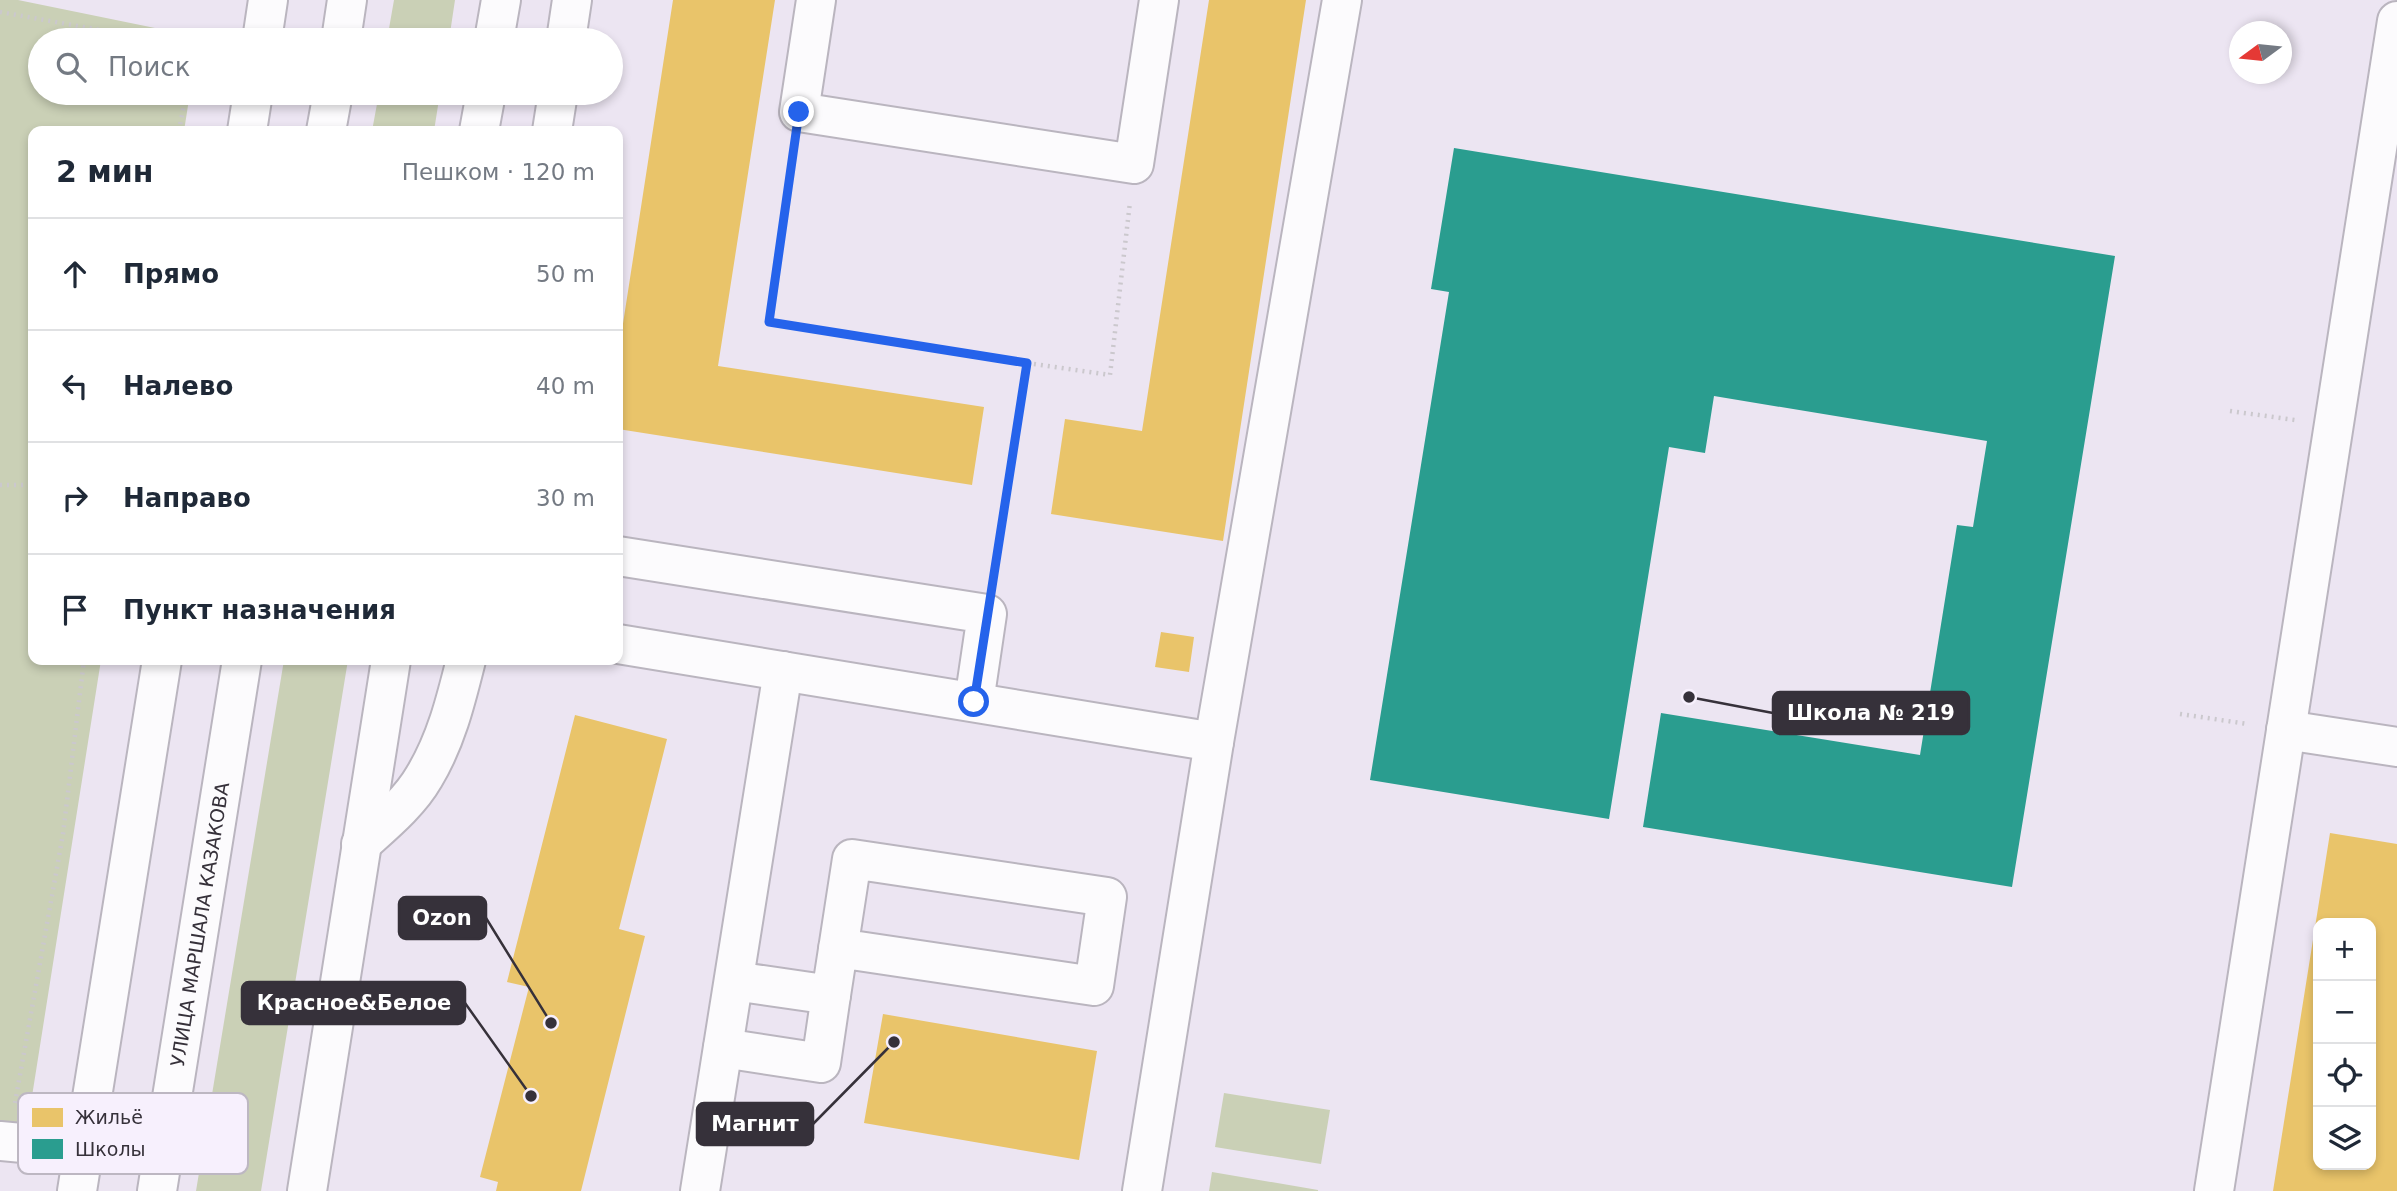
<!DOCTYPE html>
<html lang="ru">
<head>
<meta charset="utf-8">
<style>
  body { margin:0; font-family:"DejaVu Sans",sans-serif; background:#f2f2f3; color:#1f2937 }
  .controls { position:absolute; right:21px; bottom:21px; display:grid; overflow:hidden; border-radius:14px; box-shadow:0 4px 10px #0003 }
  .controls button { width:63px; height:63px; display:grid; place-items:center; padding:0; border:0; border-bottom:2px solid #e0e1e3; background:#fff; color:#1f2937; font:35px sans-serif }
  .compass { position:absolute; left:2229px; top:21px; width:63px; height:63px; border-radius:50%; background:#fff; box-shadow:0 4px 10px #0003; rotate:255deg }
  .stop { position:absolute; width:21px; height:21px; margin:-16px; border:5px solid #2563eb; border-radius:50%; background:#fff }
  .stop.end { background:#2563eb; border-color:#fff; box-shadow:0 2px 7px #0008 }
  .list { margin:0; padding:0; list-style:none }
  h2 { display:flex; justify-content:space-between; align-items:center; height:91px; margin:0; padding:0 28px; font-size:30px }
  h2 small { font-size:23px; font-weight:400; color:#747a83 }
  .list li { display:grid; grid-template-columns:46px 1fr auto; gap:21px; align-items:center; box-sizing:border-box; height:112px; padding:0 28px; border-top:2px solid #e0e1e3 }
  .list b { display:block; font-size:26px; white-space:nowrap }
  .list em { font-size:23px; font-style:normal; color:#747a83 }
  .icon { flex:none; width:38px; height:38px; fill:none; stroke:currentColor; stroke-width:2; stroke-linecap:round; stroke-linejoin:round }
  .map { position:relative; flex:none; width:2397px; height:1191px; overflow:hidden }
  .search { position:absolute; background:#fff; box-shadow:0 4px 10px #0003; left:28px; top:28px; width:595px; height:77px; display:flex; align-items:center; gap:18px; box-sizing:border-box; padding:0 24px; border-radius:38px; color:#747a83; font-size:26px }
  .panel { position:absolute; background:#fff; box-shadow:0 4px 10px #0003; left:28px; top:126px; width:595px; height:539px; border-radius:14px }
  .map>svg:first-child { display:block }
  .green { fill:#cad0b6 }
  .homes { fill:#e9c46a; fill-rule:evenodd }
  .schools { fill:#2a9d8f }
  .lines { fill:none; stroke-linecap:round; stroke-linejoin:round }
  .minor-casing { stroke:#bab5bf; stroke-width:42 }
  .path { stroke:#cbc8cd; stroke-width:4.5; stroke-dasharray:2 5; stroke-linecap:butt }
  .minor { stroke:#fcfbfd; stroke-width:38 }
  .route { stroke:#2563eb; stroke-width:9 }
  .labels { text-anchor:middle; stroke-width:7; stroke-linejoin:round; paint-order:stroke }
  .street-label { font-size:19px; fill:#36313a; stroke:#f7f0fd }
  .key { fill:#f7f0fd; stroke:#bdb7c2; stroke-width:2 }
  .key-label { font-size:19px; fill:#36313a }
  .leader { fill:none; stroke:#36313a; stroke-width:2.5 }
  .callout-dot { fill:#36313a; stroke:#f7f0fd; stroke-width:2.5 }
  .callout { fill:#36313a; stroke:#36313a; stroke-width:2.5 }
  .callout-label { font-size:21px; text-anchor:middle; font-weight:bold; fill:#fff }
</style>
</head>
<body>
<div class="map">
<svg width="2397" height="1191" viewBox="0 0 2397 1191">
  <rect width="100%" height="100%" fill="#ece5f2"/>
  <path class="green" d="M0 0H18L199 37 198 40H40V93H190L184 131H33V660H101L27 1128 0 1124Z
    M394 0H455L449 40H387Z
    M379 93H440L434 131H372Z
    M284 660H348L261 1191H196Z
    M1224 1093 1330 1110 1321 1164 1215 1147Z
    M1212 1172 1318 1190V1191H1209Z"/>
  <path class="homes" d="M673 0H775L718 366 984 407 972 485 618 429V356Z
    M1209 0H1306L1223 541 1051 514 1065 419 1142 431Z
    M1161 632 1194 637 1189 672 1155 667Z
    M575 715 667 739 619 929 645 936 581 1191H496L498 1182 480 1177 529 987 507 982Z
    M2330 833 2397 844V1191H2273ZM2318 923H2371V1165H2318Z
    M883 1014 1097 1051 1079 1160 864 1123Z"/>
  <path class="schools" d="M1454 148 2115 256 2012 887 1643 827 1661 713 1920 755 1957 525 1973 527 1987 441 1714 396 1705 453 1669 447 1609 819 1370 780 1449 292 1431 289Z"/>
  <g class="lines">
    <defs>
      <g id="minor">
        <path d="M816 0 799 112 1134 164 1159 0"/>
        <path d="M262 40 268 0"/>
        <path d="M341 40 347 0"/>
        <path d="M494 40 501 0"/>
        <path d="M566 40 572 0"/>
        <path d="M247 131 253 93"/>
        <path d="M326 131 333 93"/>
        <path d="M479 131 486 93"/>
        <path d="M552 131 558 93"/>
        <path d="M618 556 987 614 974 702"/>
        <path d="M618 644 1214 742 1342 0"/>
        <path d="M2286 730 2397 747"/>
        <path d="M361 844C383 824 409 803 424 777 446 741 456 700 466 660"/>
        <path d="M734 981 831 995 852 859 1107 897 1094 986 838 948"/>
        <path d="M723 1048 821 1063 831 995"/>
        <path d="M0 1141 65 1147 84 1146"/>
        <path d="M77 1191 162 660"/>
        <path id="s1" d="M157 1191 242 660"/>
        <path d="M307 1191 391 660"/>
        <path d="M700 1191 783 671"/>
        <path d="M1142 1191 1214 742"/>
        <path d="M2214 1191 2397 21"/>
      </g>
    </defs>
    <use href="#minor" class="minor-casing"/>
    <path class="path" d="M0 12 156 40
      M179 131 186 93
      M794 151 769 322 1027 363 993 576
      M1027 363 1110 375 1130 202
      M2230 411 2295 420
      M0 485H33
      M2180 714 2248 724
      M15 1103 63 834 84 660"/>
    <use href="#minor" class="minor"/>
  </g>
  <g class="lines">
    <path class="route" d="M799 112 769 322 1027 363 974 702"/>
  </g>
  <g class="labels">
    <g class="street-label">
      <text dy="7" stroke="none"><textPath href="#s1" startOffset="270">УЛИЦА МАРШАЛА КАЗАКОВА</textPath></text>
    </g>
  </g>
  <rect x="18" y="1093" width="230" height="81" rx="10" class="key"/>
  <rect x="32" y="1108" width="31" height="19" fill="#e9c46a"/>
  <rect x="32" y="1139" width="31" height="20" fill="#2a9d8f"/>
  <g class="key-label">
    <text x="75" y="1124">Жильё</text>
    <text x="75" y="1156">Школы</text>
  </g>
  <path class="leader" d="M1689 697L1773 713M551 1023L486 918M531 1096L465 1003M894 1042L813 1124"/>
  <g class="callout-dot">
    <circle cx="1689" cy="697" r="7"/>
    <circle cx="551" cy="1023" r="7"/>
    <circle cx="531" cy="1096" r="7"/>
    <circle cx="894" cy="1042" r="7"/>
  </g>
  <g class="callout">
    <rect x="1773" y="692" width="196" height="42" rx="7"/>
    <rect x="399" y="897" width="87" height="42" rx="7"/>
    <rect x="242" y="982" width="223" height="42" rx="7"/>
    <rect x="697" y="1103" width="116" height="42" rx="7"/>
  </g>
  <g class="callout-label">
    <text x="1871" y="720">Школа № 219</text>
    <text x="442" y="925">Ozon</text>
    <text x="354" y="1010">Красное&amp;Белое</text>
    <text x="755" y="1131">Магнит</text>
  </g>
</svg>
<div class="controls">
<button>+</button>
<button>−</button>
<button><svg class="icon" aria-label="locate" viewBox="0 0 24 24"><circle cx="12" cy="12" r="6"/><path d="M12 2v4M12 18v4M2 12h4M18 12h4"/></svg></button>
<button><svg class="icon" aria-label="layers" viewBox="0 0 24 24"><path d="M12 4l9 5-9 5-9-5zM3 14l9 5 9-5"/></svg></button>
</div>
<svg class="compass" viewBox="-18 -18 36 36"><path d="M0-13l5 13h-10z" fill="#e53935"/><path d="M0 13l5-13h-10z" fill="#747a83"/></svg>
<div class="stop" style="left:974px;top:702px"></div>
<div class="stop end" style="left:799px;top:112px"></div>
<div class="search"><svg class="icon" aria-label="search" viewBox="0 0 24 24"><circle cx="10" cy="10" r="6"/><path d="M15 15l6 6"/></svg>Поиск</div>
<section class="panel">
<h2>2 мин<small>Пешком · 120 m</small></h2>
<ul class="list">
<li><svg class="icon" aria-label="ahead" viewBox="0 0 24 24"><path d="M12 20V5M6 11l6-6 6 6"/></svg><div><b>Прямо</b></div><em>50 m</em></li>
<li><svg class="icon" aria-label="left" viewBox="0 0 24 24"><path d="M17 20v-9H6M10 6l-5 5 5 5"/></svg><div><b>Налево</b></div><em>40 m</em></li>
<li><svg class="icon" aria-label="right" viewBox="0 0 24 24"><path d="M7 20v-9h11M14 6l5 5-5 5"/></svg><div><b>Направо</b></div><em>30 m</em></li>
<li><svg class="icon" aria-label="arrive" viewBox="0 0 24 24"><path d="M6 21V4h12l-3 4 3 4H6"/></svg><div><b>Пункт назначения</b></div></li>
</ul>
</section>
</div>
</body>
</html>
